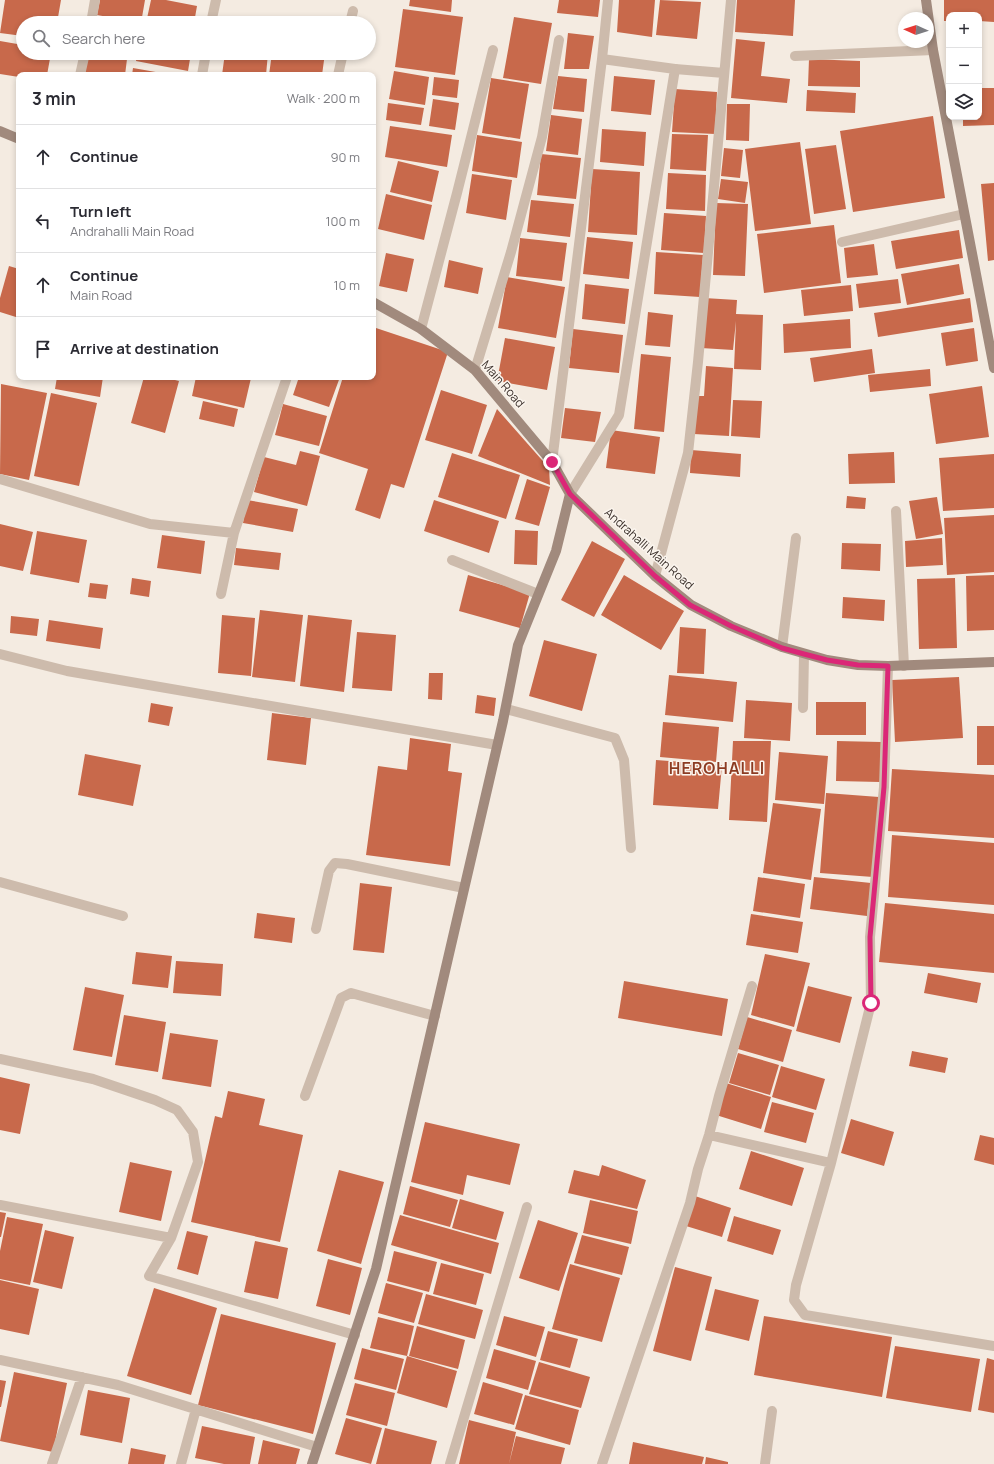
<!DOCTYPE html>
<html lang="en">
<head>
<meta charset="utf-8">
<style>
  body { margin:0; font-family:Manrope,sans-serif; background:#f2f2f3; color:#2b2b33 }
  .controls { position:absolute; right:12px; top:12px; display:grid; overflow:hidden; border-radius:8px; box-shadow:0 2px 6px #0003 }
  .controls button { width:36px; height:36px; display:grid; place-items:center; padding:0; border:0; border-bottom:1px solid #e1e1e2; background:#fff; color:#2b2b33; font:20px sans-serif }
  .compass { position:absolute; left:898px; top:12px; width:36px; height:36px; border-radius:50%; background:#fff; box-shadow:0 2px 6px #0003; rotate:273deg }
  .stop { position:absolute; width:12px; height:12px; margin:-9px; border:3px solid #db2777; border-radius:50%; background:#fff }
  .stop.end { background:#db2777; border-color:#fff; box-shadow:0 1px 4px #0008 }
  .list { margin:0; padding:0; list-style:none }
  h2 { display:flex; justify-content:space-between; align-items:center; height:52px; margin:0; padding:0 16px; font-size:17px }
  h2 small { font-size:13px; font-weight:400; color:#7c7c81 }
  .list li { display:grid; grid-template-columns:26px 1fr auto; gap:12px; align-items:center; box-sizing:border-box; height:64px; padding:0 16px; border-top:1px solid #e1e1e2 }
  .list b { display:block; font-size:15px; white-space:nowrap }
  .list p { margin:0; font-size:13px; white-space:nowrap; color:#7c7c81 }
  .list em { font-size:13px; font-style:normal; color:#7c7c81 }
  .icon { flex:none; width:22px; height:22px; fill:none; stroke:currentColor; stroke-width:2; stroke-linecap:round; stroke-linejoin:round }
  .map { position:relative; flex:none; width:994px; height:1464px; overflow:hidden }
  .search { position:absolute; background:#fff; box-shadow:0 2px 6px #0003; left:16px; top:16px; width:360px; height:44px; display:flex; align-items:center; gap:10px; box-sizing:border-box; padding:0 14px; border-radius:22px; color:#7c7c81; font-size:15px }
  .panel { position:absolute; background:#fff; box-shadow:0 2px 6px #0003; left:16px; top:72px; width:360px; height:308px; border-radius:8px }
  .map>svg:first-child { display:block }
  .building { fill:#c8694b }
  .lines { fill:none; stroke-linecap:round; stroke-linejoin:round }
  .lane { stroke:#cdbbac; stroke-width:10 }
  .street { stroke:#cdbbac; stroke-width:10 }
  .secondary { stroke:#a18a7d; stroke-width:10 }
  .route { stroke:#db2777; stroke-width:5 }
  .labels { text-anchor:middle; stroke-width:3; stroke-linejoin:round; paint-order:stroke }
  .street-label { font-size:12px; fill:#3b302b; stroke:#fbf5ee }
  .district-label { font-size:16px; font-weight:bold; letter-spacing:1px; fill:#8c3b22; stroke:#fbf5ee }
</style>
</head>
<body>
<div class="map">
<svg width="994" height="1464" viewBox="0 0 994 1464">
  <rect width="100%" height="100%" fill="#f4ebe1"/>
  <path class="building" d="M5 0H61L57 23H23V36L0 33Z
    M100 0H145L141 23 97 15Z
    M151 0H166L197 6 194 23H146Z
    M410 0H452L451 12 409 6Z
    M559 0H600L598 17 557 13Z
    M619 0H655L652 37 617 32Z
    M660 0 701 2 697 39 656 35Z
    M737 0H795L793 36 735 32Z
    M944 0H994V22L979 21V15H949V21H944Z
    M403 9 463 17 455 75 395 67Z
    M514 17 552 23 541 84 503 78Z
    M276 18 308 22V23H276Z
    M568 33 594 36 589 69H564Z
    M736 39 765 42 761 76 790 79 787 103 731 98Z
    M0 41 23 45V53H51L47 75H19V77L0 74Z
    M87 53 127 59 125 75H84Z
    M137 53H191L188 71 136 61Z
    M225 53H268L266 75H222Z
    M272 53H325L322 75H269Z
    M809 59 860 61V87L808 86Z
    M133 68 167 74V75H132Z
    M394 71 429 77 425 105 389 99Z
    M558 76 587 79 584 112 553 109Z
    M614 76 655 80 651 115 611 111Z
    M434 77 459 80 457 98 432 95Z
    M491 78 529 84 520 139 482 133Z
    M979 88H994V125L963 126V117H979Z
    M675 89 717 92 715 134 672 132Z
    M807 90 856 93 855 113 806 111Z
    M433 99 459 103 455 130 429 126Z
    M388 103 424 108 421 125 386 120Z
    M727 104H750L749 141 726 140Z
    M551 115 582 119 578 155 546 151Z
    M933 116 945 198 853 212 840 131Z
    M390 126 452 135 447 167 385 157Z
    M602 129 646 132 644 166 600 162Z
    M672 134 708 135 706 171 670 169Z
    M477 135 522 142 517 178 472 171Z
    M800 142 811 224 755 231 745 149Z
    M836 145 846 209 814 214 805 149Z
    M724 148 743 150 740 178 721 176Z
    M541 154 581 158 576 199 537 195Z
    M398 161 439 171 432 202 390 192Z
    M592 169 640 172 637 235 588 232Z
    M668 173 706 175 705 211 666 209Z
    M472 174 512 180 506 220 466 213Z
    M721 179 748 182 745 203 718 199Z
    M994 183V260L988 261 981 184Z
    M386 194 432 205 424 240 378 229Z
    M531 200 574 204 570 237 527 232Z
    M716 203 748 204 745 276 713 275Z
    M664 213 706 216 704 253 661 250Z
    M834 225 841 283 764 293 757 234Z
    M959 230 963 258 896 269 891 241Z
    M587 237 633 242 629 279 583 274Z
    M520 238 567 243 562 281 516 276Z
    M874 244 878 275 847 278 844 248Z
    M656 252 703 255 700 297 654 294Z
    M386 253 414 259 407 292 379 286Z
    M449 260 483 268 478 294 444 287Z
    M959 264 964 294 907 305 901 274Z
    M9 266 19 269V318L0 312V298Z
    M507 277 565 287 556 338 498 328Z
    M898 279 901 303 859 308 856 284Z
    M585 284 629 289 625 324 582 319Z
    M851 285 853 311 804 316 801 290Z
    M704 298 737 300 736 314 763 315 761 370 734 369 736 321 733 350 701 348Z
    M970 298 973 322 878 337 874 313Z
    M648 312 673 315 670 347 645 345Z
    M850 319 851 348 784 353 783 324Z
    M373 327 448 352 404 488 391 484 380 519 355 510 368 469 319 453 343 377H373Z
    M974 328 978 361 946 366 941 333Z
    M573 329 623 335 619 373 569 368Z
    M505 338 555 347 547 390 497 381Z
    M872 349 875 373 814 382 810 358Z
    M641 354 671 357 664 432 634 429Z
    M706 366 733 368 729 436 694 434 696 396H704Z
    M930 369 931 386 870 392 868 375Z
    M57 377H103L100 397 55 389Z
    M144 377H163L179 381 165 433 131 423Z
    M196 377 251 378 244 408 192 396Z
    M299 377H340L329 407 293 395Z
    M1 384 47 393 29 480 0 474Z
    M982 386 989 437 936 444 929 394Z
    M441 390 487 405 472 454 425 440Z
    M51 393 97 403 79 486 34 476Z
    M733 400 762 401 760 438 731 436Z
    M203 401 238 409 234 427 199 419Z
    M283 404 327 416 319 446 275 435Z
    M565 408 601 412 595 442 561 438Z
    M497 409 549 468 550 485 478 456Z
    M611 430 660 437 655 474 606 468Z
    M691 450 741 454 740 477 690 473Z
    M300 451 320 456 307 506 254 492 264 457 296 465Z
    M894 452 895 483 849 484 848 454Z
    M452 453 520 475 506 519 438 497Z
    M994 454V508L943 511 939 458Z
    M527 479 550 487 539 526 515 519Z
    M847 496 866 498 865 509 846 508Z
    M937 497 943 534 916 539 909 501Z
    M247 500 298 509 293 532 243 523Z
    M434 500 499 521 489 553 424 531Z
    M994 515V572L947 575 944 518Z
    M0 524 33 532 23 571 0 566Z
    M515 530 538 531 537 565 514 564Z
    M37 531 87 540 79 583 30 574Z
    M162 535 205 541 201 574 157 568Z
    M942 538 943 565 906 567 905 541Z
    M592 541 625 559 594 617 561 600Z
    M842 543 881 544 880 571 841 569Z
    M236 548 281 553 279 570 234 565Z
    M468 575 530 593 520 628 459 611Z
    M624 575 684 611 661 650 601 615Z
    M994 575V630L967 631 966 576Z
    M132 578 151 581 149 597 130 594Z
    M955 578 957 648 919 649 917 579Z
    M90 583 108 585 106 599 88 597Z
    M843 597 885 600 884 621 842 618Z
    M260 610 303 615 295 682 252 677Z
    M222 615 255 618 251 676 218 673Z
    M308 615 352 620 344 692 300 686Z
    M11 616 39 619 37 636 10 633Z
    M49 620 103 628 100 649 46 641Z
    M680 627 706 629 704 674 677 673Z
    M357 632 396 635 392 691 352 688Z
    M544 640 597 654 582 711 529 696Z
    M429 673H443L442 700 428 699Z
    M669 675 737 682 733 722 665 715Z
    M959 677 963 738 895 742 892 680Z
    M477 695 496 698 494 716 475 713Z
    M746 700 792 703 790 741 744 738Z
    M816 702H866V735H816Z
    M151 703 173 707 169 726 148 722Z
    M272 713 311 718 306 765 267 760Z
    M663 722 719 727 716 762 660 757Z
    M977 726H994V765H977Z
    M410 738 451 744 448 771 462 773 450 866 366 855 378 766 407 770Z
    M733 741H771L767 822 729 820Z
    M837 741 881 742 880 782 836 781Z
    M779 752 828 756 824 804 775 800Z
    M85 754 141 765 133 806 78 795Z
    M656 760 722 765 718 809 653 805Z
    M892 769 994 775V838L888 831Z
    M826 793 879 797 873 877 820 873Z
    M773 803 821 809 811 880 763 873Z
    M892 835 994 843V905L888 897Z
    M758 877 805 884 800 918 753 911Z
    M814 877 871 883 867 916 810 909Z
    M360 883 392 887 384 953 353 950Z
    M885 903 994 914V973L879 962Z
    M257 913 295 918 292 943 254 938Z
    M751 914 803 922 798 953 746 945Z
    M136 952 172 956 168 988 132 984Z
    M765 954 810 963 794 1027 751 1015Z
    M176 961 223 964 221 996 173 993Z
    M928 973 981 983 977 1003 924 993Z
    M624 981 728 999 722 1036 618 1018Z
    M808 986 852 997 840 1043 796 1031Z
    M85 987 124 995 112 1057 73 1050Z
    M124 1015 166 1022 158 1072 115 1065Z
    M747 1017 792 1030 783 1062 738 1049Z
    M170 1033 218 1040 211 1087 162 1079Z
    M912 1051 948 1058 945 1073 909 1066Z
    M738 1053 779 1065 770 1095 729 1083Z
    M781 1066 825 1079 816 1110 772 1097Z
    M0 1077 30 1084 20 1134 0 1130Z
    M726 1083 771 1097 761 1129 716 1115Z
    M228 1091 265 1099 259 1125 303 1135 280 1242 191 1222 215 1116 222 1118Z
    M772 1102 814 1113 806 1143 764 1132Z
    M851 1119 894 1132 884 1166 841 1153Z
    M425 1122 520 1144 510 1185 467 1175 463 1195 411 1182Z
    M980 1135 994 1138V1165L974 1160Z
    M751 1151 804 1168 792 1206 739 1189Z
    M130 1162 172 1171 161 1221 119 1212Z
    M602 1165 646 1180 637 1209 568 1193 574 1170 599 1176Z
    M339 1170 384 1182 361 1264 317 1251Z
    M410 1186 458 1200 450 1227 403 1214Z
    M695 1196 731 1208 722 1237 686 1226Z
    M460 1199 504 1212 496 1240 452 1228Z
    M590 1200 638 1211 631 1244 583 1233Z
    M0 1212 6 1213 1 1237H0Z
    M400 1215 499 1243 491 1274 391 1245Z
    M734 1216 781 1230 773 1255 727 1241Z
    M7 1217 43 1224 30 1285 0 1279V1251Z
    M538 1220 578 1233 559 1291 519 1278Z
    M45 1230 74 1237 62 1289 33 1282Z
    M187 1231 208 1236 198 1275 177 1269Z
    M582 1235 629 1247 622 1275 574 1263Z
    M255 1241 288 1248 278 1299 244 1292Z
    M394 1251 437 1262 429 1292 387 1281Z
    M328 1259 362 1268 350 1315 316 1306Z
    M441 1263 484 1274 476 1305 433 1294Z
    M570 1264 620 1278 602 1342 552 1329Z
    M675 1267 712 1277 691 1361 653 1351Z
    M0 1280 39 1289 29 1335 0 1329Z
    M386 1283 423 1293 414 1323 378 1313Z
    M154 1288 217 1308 191 1395 127 1376Z
    M715 1289 759 1300 749 1341 705 1330Z
    M426 1294 483 1310 475 1339 418 1324Z
    M221 1314 336 1343 313 1434 198 1405Z
    M504 1316 545 1327 536 1357 496 1345Z
    M764 1316 892 1337 882 1397 754 1375Z
    M378 1317 414 1326 407 1356 370 1348Z
    M417 1326 465 1340 458 1369 409 1356Z
    M548 1331 578 1339 570 1368 540 1360Z
    M895 1346 980 1359 971 1412 886 1398Z
    M362 1348 404 1359 396 1390 354 1379Z
    M494 1349 536 1361 528 1390 486 1378Z
    M407 1356 457 1371 447 1408 397 1393Z
    M987 1358 994 1360V1413L978 1410Z
    M539 1362 590 1377 581 1408 529 1394Z
    M14 1372 67 1383 53 1452 0 1441Z
    M0 1380 6 1381 1 1407H0Z
    M483 1382 523 1394 514 1425 474 1414Z
    M355 1383 395 1393 387 1426 346 1415Z
    M88 1390 130 1398 122 1443 80 1435Z
    M525 1395 579 1410 570 1445 515 1429Z
    M346 1418 382 1428 371 1464 335 1454Z
    M469 1420 516 1432 509 1464H459Z
    M202 1426 255 1437 250 1464H224L195 1458Z
    M385 1428 437 1441 431 1464H376Z
    M516 1436 565 1448 561 1464H509Z
    M263 1440 300 1449 296 1464H258Z
    M633 1442 704 1457 702 1464H629Z
    M131 1448 166 1455 164 1464H128Z
    M706 1457 728 1462V1464H705Z"/>
  <g class="lines">
    <path class="lane" d="M602 59 608 0
      M552 462 602 59 675 69 619 415 570 494"/>
    <path class="street" d="M91 23 95 0
      M211 23 216 0
      M350 23 353 11
      M795 56 933 50
      M675 69 724 73
      M80 75 85 53
      M202 75 206 53
      M338 75 343 53
      M842 242 964 214
      M421 329 457 193 493 50
      M475 370 511 252 542 137 559 40
      M0 479 150 524 234 533
      M896 511 904 666
      M452 560 538 594
      M655 576 688 453 698 362 731 0
      M221 594 234 533 287 377
      M782 647 796 538
      M0 654 67 671 497 745
      M803 708 804 654
      M506 709 615 738 624 760 631 848
      M0 882 123 916
      M316 929 329 871 335 863 347 864 464 888
      M0 1059 93 1079 155 1100 177 1110 193 1132 198 1162 171 1238 149 1276 355 1335
      M305 1096 341 998 351 993 435 1016
      M709 1135 831 1163 796 1285 794 1300 805 1315 994 1346
      M831 1163 871 1003 870 937 884 787 888 666
      M0 1205 171 1238
      M0 1360 118 1385 317 1447
      M52 1464 82 1377
      M181 1464 196 1409
      M450 1464 527 1207
      M602 1464 690 1203 698 1169 709 1135 719 1096 752 986
      M765 1464 772 1411"/>
    <path class="secondary" d="M926 0 933 50 994 368
      M0 131 19 139
      M373 302 421 329 475 370 552 462 570 494 655 576 691 605 731 626 782 647 827 660 858 665 888 666 994 662
      M312 1464 376 1269 503 721 518 645 556 551 570 494"/>
  </g>
  <g class="lines">
    <path class="route" d="M552 462 570 494 655 576 690 605 731 626 782 648 804 654 827 660 858 665 888 666 884 787 870 937 871 1003"/>
  </g>
  <g class="labels">
    <g class="street-label">
      <text transform="translate(503 384) rotate(49)" y="4">Main Road</text>
      <text transform="translate(649 549) rotate(42)" y="4">Andrahalli Main Road</text>
    </g>
    <g class="district-label">
      <text x="717" y="774">HEROHALLI</text>
    </g>
  </g>
</svg>
<div class="controls">
<button>+</button>
<button>−</button>
<button><svg class="icon" aria-label="layers" viewBox="0 0 24 24"><path d="M12 4l9 5-9 5-9-5zM3 14l9 5 9-5"/></svg></button>
</div>
<svg class="compass" viewBox="-18 -18 36 36"><path d="M0-13l5 13h-10z" fill="#e53935"/><path d="M0 13l5-13h-10z" fill="#7c7c81"/></svg>
<div class="stop" style="left:871px;top:1003px"></div>
<div class="stop end" style="left:552px;top:462px"></div>
<div class="search"><svg class="icon" aria-label="search" viewBox="0 0 24 24"><circle cx="10" cy="10" r="6"/><path d="M15 15l6 6"/></svg>Search here</div>
<section class="panel">
<h2>3 min<small>Walk · 200 m</small></h2>
<ul class="list">
<li><svg class="icon" aria-label="ahead" viewBox="0 0 24 24"><path d="M12 20V5M6 11l6-6 6 6"/></svg><div><b>Continue</b></div><em>90 m</em></li>
<li><svg class="icon" aria-label="left" viewBox="0 0 24 24"><path d="M17 20v-9H6M10 6l-5 5 5 5"/></svg><div><b>Turn left</b><p>Andrahalli Main Road</p></div><em>100 m</em></li>
<li><svg class="icon" aria-label="ahead" viewBox="0 0 24 24"><path d="M12 20V5M6 11l6-6 6 6"/></svg><div><b>Continue</b><p>Main Road</p></div><em>10 m</em></li>
<li><svg class="icon" aria-label="arrive" viewBox="0 0 24 24"><path d="M6 21V4h12l-3 4 3 4H6"/></svg><div><b>Arrive at destination</b></div></li>
</ul>
</section>
</div>
</body>
</html>
